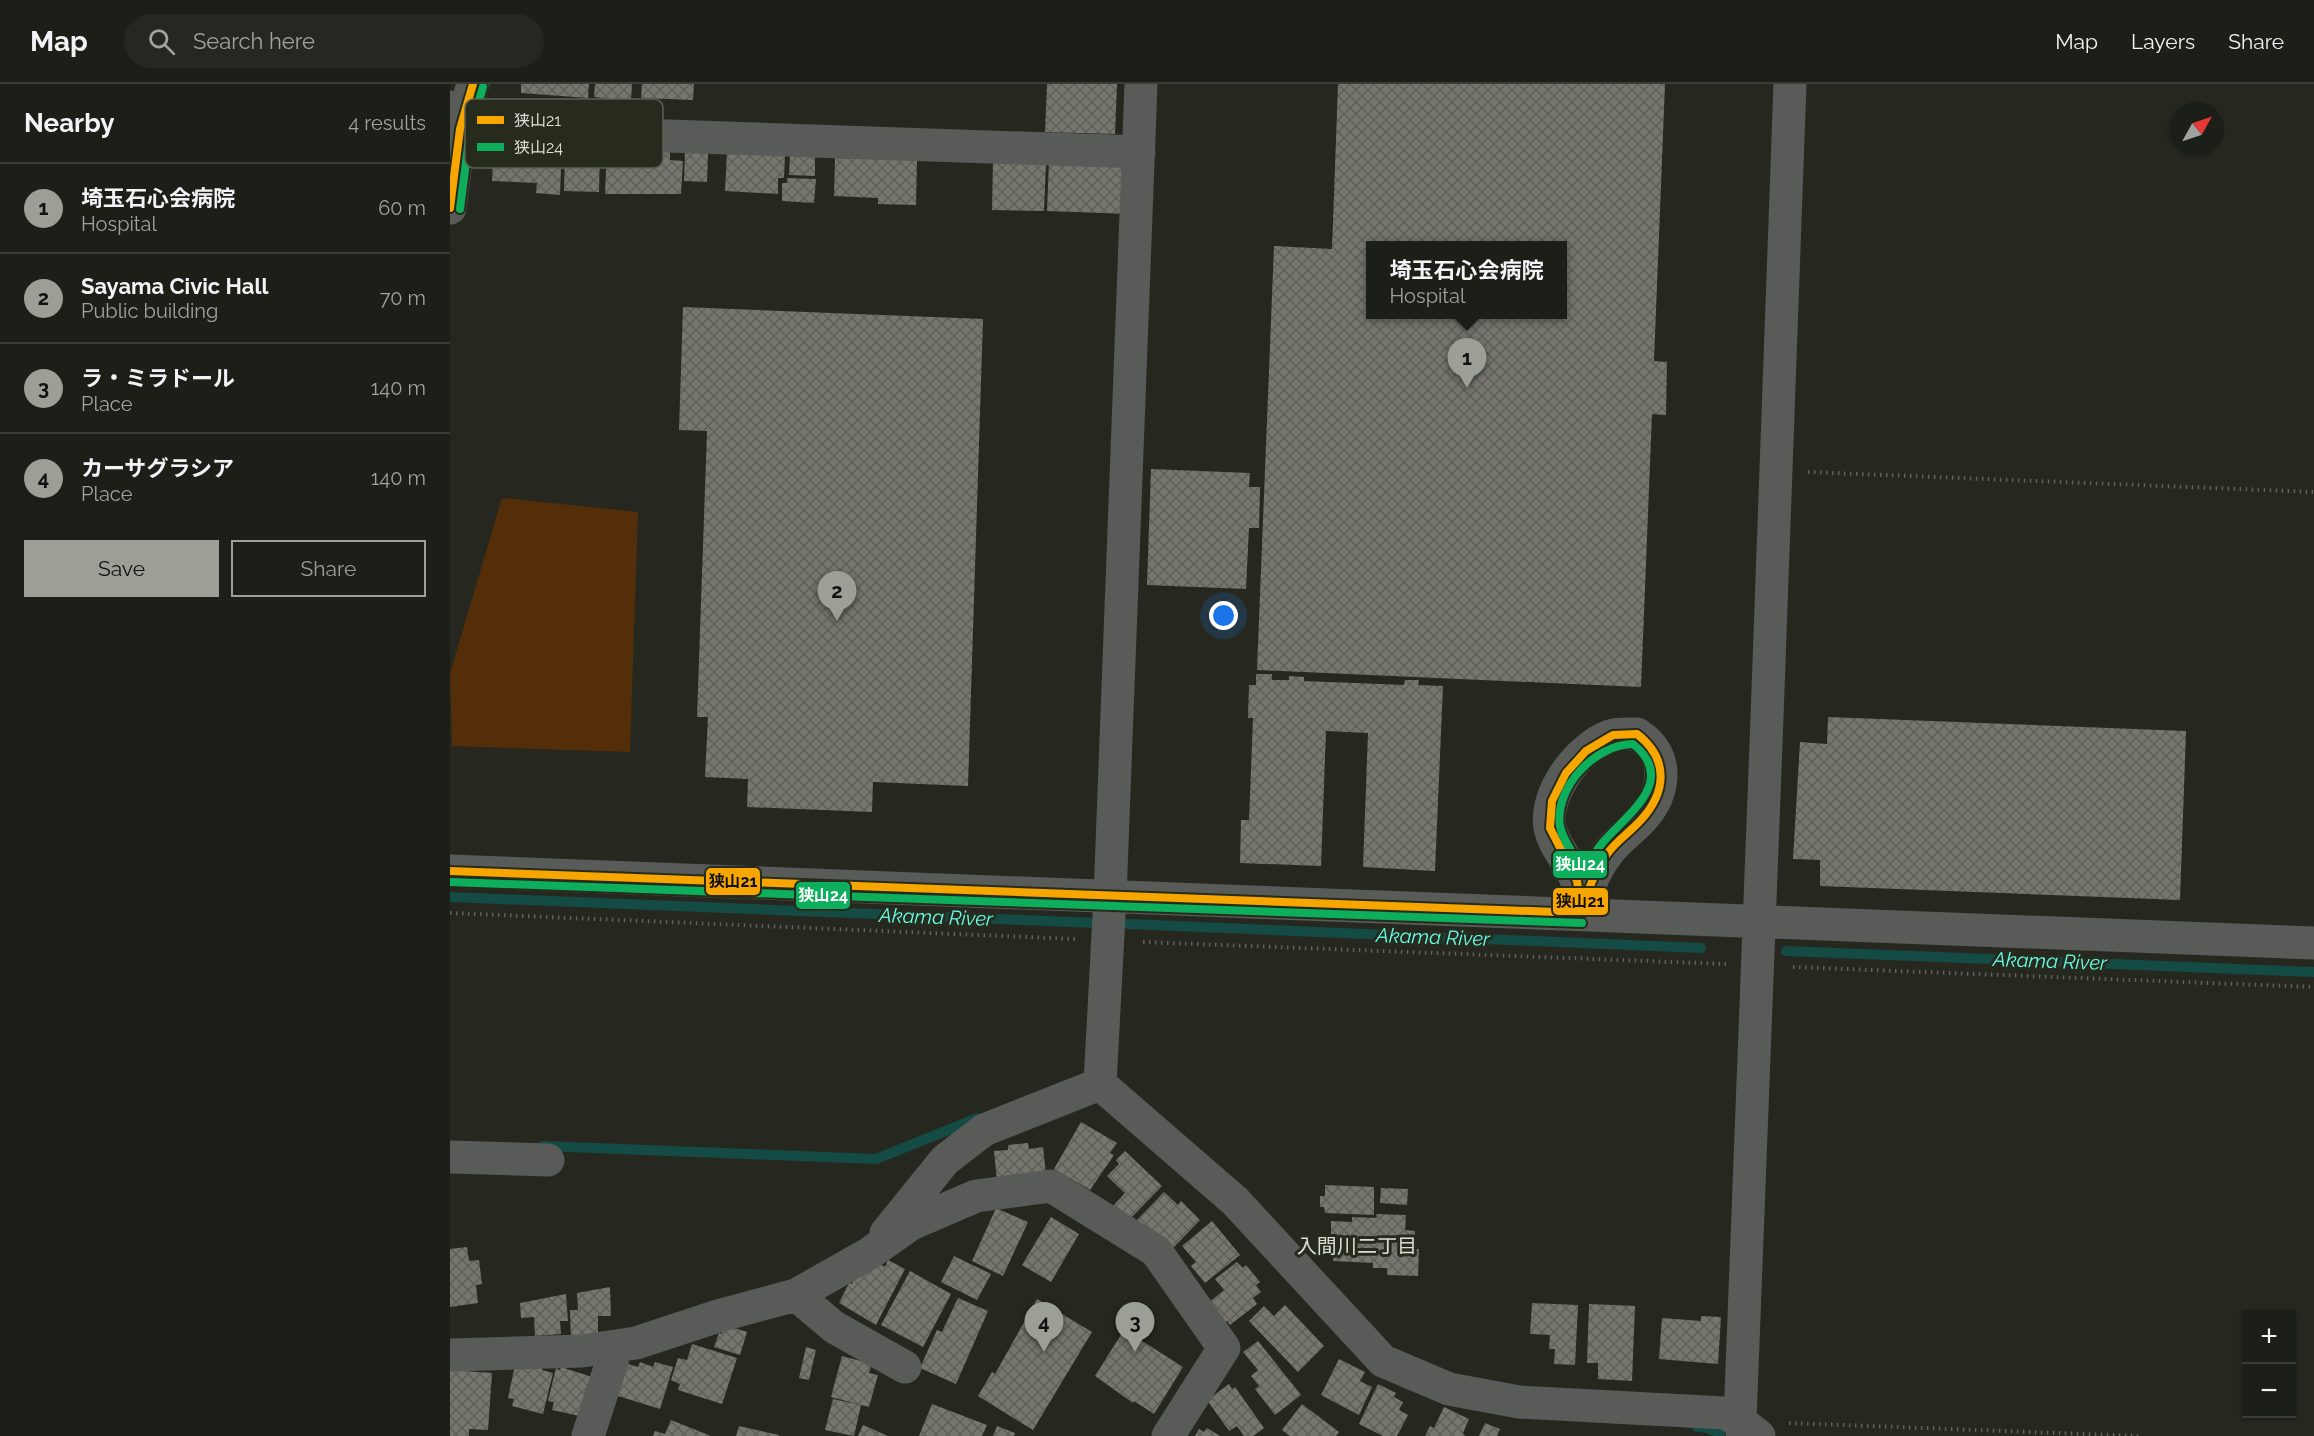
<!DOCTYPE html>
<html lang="en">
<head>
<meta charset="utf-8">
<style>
  body { margin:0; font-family:Raleway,"Noto Sans JP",sans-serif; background:#252721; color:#f1f3f6 }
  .controls { position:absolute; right:18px; bottom:18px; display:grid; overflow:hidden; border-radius:0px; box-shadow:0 2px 4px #0004 }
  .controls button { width:54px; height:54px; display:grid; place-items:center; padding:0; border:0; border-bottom:2px solid #3a3c37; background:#1c1e18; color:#f1f3f6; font:30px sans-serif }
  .compass { position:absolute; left:1720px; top:18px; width:54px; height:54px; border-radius:50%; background:#1c1e18; box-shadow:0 2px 4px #0004; rotate:50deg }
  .you { position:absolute; left:774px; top:532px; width:21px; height:21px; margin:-15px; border:4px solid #fff; border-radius:50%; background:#1a73e8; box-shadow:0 0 0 9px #1a73e833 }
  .badge { display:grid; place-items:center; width:39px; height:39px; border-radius:50%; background:#9c9f96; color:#111; font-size:20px; font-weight:700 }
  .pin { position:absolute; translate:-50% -50px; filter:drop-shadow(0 2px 3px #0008) }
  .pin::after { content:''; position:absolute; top:32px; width:21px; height:18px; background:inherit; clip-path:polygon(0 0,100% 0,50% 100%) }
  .popup { position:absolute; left:916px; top:157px; width:201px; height:78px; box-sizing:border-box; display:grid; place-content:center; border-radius:0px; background:#1c1e18; filter:drop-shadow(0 2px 4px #0005); font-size:20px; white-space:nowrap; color:#a0a2a2 }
  .popup b { font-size:22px; color:#f1f3f6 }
  .popup::after { content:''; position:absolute; left:50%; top:100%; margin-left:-12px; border:12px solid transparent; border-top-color:#1c1e18 }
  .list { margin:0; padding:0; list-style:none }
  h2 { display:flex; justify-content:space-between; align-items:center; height:78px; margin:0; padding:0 24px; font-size:26px }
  h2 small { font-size:20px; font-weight:400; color:#a0a2a2 }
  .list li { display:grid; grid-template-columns:39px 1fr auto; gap:18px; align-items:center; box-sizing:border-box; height:90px; padding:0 24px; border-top:2px solid #3a3c37 }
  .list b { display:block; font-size:22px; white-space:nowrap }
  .list p { margin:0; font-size:20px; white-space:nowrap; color:#a0a2a2 }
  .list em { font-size:20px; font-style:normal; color:#a0a2a2 }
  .actions { display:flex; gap:12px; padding:18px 24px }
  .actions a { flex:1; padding:14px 0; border:2px solid #9c9f96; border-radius:0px; text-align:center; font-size:21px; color:#9c9f96 }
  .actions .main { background:#9c9f96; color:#111 }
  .icon { flex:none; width:33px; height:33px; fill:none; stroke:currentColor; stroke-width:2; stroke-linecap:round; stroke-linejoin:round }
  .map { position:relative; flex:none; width:1864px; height:1352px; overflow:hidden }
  header { display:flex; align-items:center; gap:36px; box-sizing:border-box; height:84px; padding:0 30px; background:#1c1e18; border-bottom:2px solid #3a3c37 }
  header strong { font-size:28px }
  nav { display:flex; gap:33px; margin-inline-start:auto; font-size:21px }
  .search { width:420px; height:54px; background:#252721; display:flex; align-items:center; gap:15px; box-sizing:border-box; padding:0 21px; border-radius:33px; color:#a0a2a2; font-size:22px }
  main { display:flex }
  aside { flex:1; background:#1c1e18 }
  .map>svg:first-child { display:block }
  .green { fill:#532e08 }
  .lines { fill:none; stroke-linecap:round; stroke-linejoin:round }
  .stream { stroke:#144b44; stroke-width:10 }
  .building { fill:url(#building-cross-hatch); fill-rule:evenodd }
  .path { stroke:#60625e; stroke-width:4; stroke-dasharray:1.5 4.5; stroke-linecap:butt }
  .minor { stroke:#585b58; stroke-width:33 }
  .bus-1-casing { stroke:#272b1d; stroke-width:12 }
  .bus-2-casing { stroke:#272b1d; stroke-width:12 }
  .bus-1 { stroke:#f7a600; stroke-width:8 }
  .bus-2 { stroke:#0daf5c; stroke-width:8 }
  .labels { text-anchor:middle; stroke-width:6; stroke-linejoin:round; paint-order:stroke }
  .water-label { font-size:20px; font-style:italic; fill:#65fdea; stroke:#272b1d }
  .neighbourhood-label { font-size:20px; fill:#dcdfd5; stroke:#272b1d }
  .key { fill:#272b1d; stroke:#5d6154; stroke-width:1.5 }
  .key-label { font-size:16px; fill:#dcdfd5 }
  .line-badge { stroke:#272b1d; stroke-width:2 }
  .badge-label { font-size:16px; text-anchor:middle; font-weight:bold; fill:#fff }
  .pale-badge-label { font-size:16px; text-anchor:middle; font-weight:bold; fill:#111 }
</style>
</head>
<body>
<header>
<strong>Map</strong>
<div class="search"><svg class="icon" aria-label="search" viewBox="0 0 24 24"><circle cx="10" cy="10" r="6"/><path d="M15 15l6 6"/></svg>Search here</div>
<nav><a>Map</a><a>Layers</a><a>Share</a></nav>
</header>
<main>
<aside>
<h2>Nearby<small>4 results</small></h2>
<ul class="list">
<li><span class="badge">1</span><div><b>埼玉石心会病院</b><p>Hospital</p></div><em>60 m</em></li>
<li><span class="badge">2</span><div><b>Sayama Civic Hall</b><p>Public building</p></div><em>70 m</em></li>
<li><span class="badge">3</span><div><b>ラ・ミラドール</b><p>Place</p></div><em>140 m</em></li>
<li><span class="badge">4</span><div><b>カーサグラシア</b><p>Place</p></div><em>140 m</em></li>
</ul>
<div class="actions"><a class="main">Save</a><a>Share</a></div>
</aside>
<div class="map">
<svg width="1864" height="1352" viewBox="0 0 1864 1352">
  <defs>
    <pattern id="building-cross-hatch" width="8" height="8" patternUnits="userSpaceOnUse" patternTransform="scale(1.5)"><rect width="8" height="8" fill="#76766f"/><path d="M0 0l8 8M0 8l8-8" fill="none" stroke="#5f5f5a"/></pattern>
  </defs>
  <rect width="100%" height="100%" fill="#262820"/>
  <path class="green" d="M52 414 188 428 180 668 2 662 0 589Z"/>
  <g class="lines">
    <path class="stream" d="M0 813 647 839
      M678 840 1251 864
      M1336 867 1864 888
      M93 1062 426 1075 528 1034
      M1247 1343 1258 1344 1270 1350"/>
  </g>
  <path class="building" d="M71 0H139L138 14 71 9Z
    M145 0H182L181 17 144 13Z
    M192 0H244L243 16 191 14Z
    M597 0H667L665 50 595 48Z
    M888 0H1215L1204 277 1217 278 1216 331 1202 330 1191 603 807 586 824 162 882 165ZM921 162H1113V230H921Z
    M44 58 112 61 110 111 86 109 87 99 42 97Z
    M128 63 150 64 149 108 114 107 115 67H128Z
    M157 64 220 67V76L233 77 231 110H155Z
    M235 67 258 68 257 98 234 97Z
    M277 68 335 71 334 94H328V110L275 107Z
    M340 69H365V92L339 91Z
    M385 74 467 76 466 121 428 120V114L384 112Z
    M543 76 596 78 594 127 542 126Z
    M599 76 673 79 680 130 597 127Z
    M337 94 366 95 364 119 332 117V99H337Z
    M233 223 533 235 518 702 423 698 422 728 297 723 298 695 255 693 258 633H247L257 347 229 346Z
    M701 385 800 389 799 403H810L809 444H799L796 505 697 501Z
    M806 590H822V596H839V592L854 593V597L954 601 955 596H969L968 601 993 602 985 787 913 783 918 649 876 647 871 782 790 779 791 736H799L803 634H798L799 601H806Z
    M1378 633 1736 647 1730 816 1370 802V776L1343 775 1350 658 1377 660Z
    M631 1038 667 1059 660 1069 664 1071 640 1106 604 1085Z
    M578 1059 579 1065 593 1063 596 1091 547 1096 544 1067 558 1066V1061Z
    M675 1067 712 1102 677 1138 662 1123 675 1109 657 1092 669 1080 666 1076Z
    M875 1101 924 1103V1131L875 1129 874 1123H870V1112H875Z
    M931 1104 958 1105 957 1121 930 1119Z
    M714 1108 728 1121 731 1117 750 1136 723 1164 686 1137Z
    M546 1124 578 1138 553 1192 522 1177Z
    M926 1130 956 1131 955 1146 965 1147V1165H969L968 1192 937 1191V1184H923V1179L883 1177 884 1172H881V1137L902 1138V1133L927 1134Z
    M601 1133 629 1150 601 1198 572 1181Z
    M762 1137 790 1171 755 1199 741 1182 746 1178 732 1162Z
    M17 1163 19 1177 29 1176 32 1200 26 1201 28 1219 0 1223V1165Z
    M504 1172 541 1190 527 1216 491 1198Z
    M438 1176 455 1185 426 1241 389 1219 399 1199 402 1200 404 1195 431 1181 435 1183Z
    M787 1178 793 1184 796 1181 810 1198 806 1201 811 1208 803 1214 807 1220 780 1241 777 1237 773 1240 757 1220 774 1206 765 1195Z
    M460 1187 501 1210 473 1263 431 1241Z
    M160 1203 161 1232H148V1253L121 1254 120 1226H128L127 1209Z
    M116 1210 118 1237H110L111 1250 85 1252 84 1233 71 1234 70 1219Z
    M508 1214 538 1227 506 1300 470 1284 487 1246 492 1248Z
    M587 1215 642 1248 583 1346 528 1312 542 1288 545 1290Z
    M1082 1219 1128 1221 1125 1281 1104 1280 1105 1265H1099L1100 1251 1080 1250Z
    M1139 1220 1185 1222 1182 1297 1148 1295V1279H1137Z
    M835 1221 874 1262 848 1288 799 1237 814 1222 824 1232Z
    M684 1230 696 1237 686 1253 733 1283 704 1330 684 1317 683 1319 645 1292Z
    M1251 1232 1271 1233 1268 1280 1209 1275 1212 1234 1251 1237Z
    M275 1241 297 1248 290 1271 264 1263 269 1249 272 1250Z
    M808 1257 851 1311 825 1331 805 1305 809 1302 801 1292 808 1286 793 1268Z
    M242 1260 287 1274 272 1320 228 1306 230 1300 221 1296 228 1274 237 1276Z
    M356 1263 366 1266 359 1296 349 1294Z
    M392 1272 422 1280 419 1289 428 1291 419 1323 381 1313Z
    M889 1275 915 1288 910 1297 922 1303 909 1331 871 1311Z
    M190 1278 203 1283 205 1278 223 1283 210 1325 165 1311 175 1279 188 1283Z
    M65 1281 92 1284V1286L103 1289 93 1330 62 1322 64 1315 58 1314Z
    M111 1283 142 1293 134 1333 102 1326 104 1318 98 1317 106 1284 110 1286Z
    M0 1286 42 1289 38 1346 19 1345V1352H0Z
    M779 1300 782 1305 785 1303 814 1344 803 1352H794L787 1342 779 1347 757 1316Z
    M928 1300 946 1309 944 1313 953 1318 949 1326 958 1331 947 1352H933L909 1340Z
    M383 1315 411 1321 404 1352 375 1346Z
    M482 1320 537 1341 532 1352H469Z
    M852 1320 889 1348 886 1352H840L832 1346Z
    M994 1323 1019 1335 1013 1349 1015 1352H975L980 1342 984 1344Z
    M221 1336 261 1352H203L205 1347 215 1350Z
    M1035 1339 1050 1345 1047 1352H1029Z
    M413 1341 438 1352H408Z
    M289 1342 329 1351V1352H286Z
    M547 1342 565 1349 564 1352H543Z
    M757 1344 770 1352H745L749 1345 754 1348Z"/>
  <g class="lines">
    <path class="path" d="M1358 388 1864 408
      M0 829 625 855
      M693 858 1276 880
      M1343 883 1864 903
      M1339 1339 1689 1352"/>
    <path class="minor" d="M691 0 660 813 650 1000 785 1117 933 1277 999 1305 1069 1318 1274 1329 1290 1337 1309 1352
      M0 23 10 45 689 68
      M0 124 10 45 23 0
      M1187 650C1221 671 1216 710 1190 737 1179 748 1166 757 1157 770 1143 789 1137 806 1132 829 1130 818 1130 803 1125 793 1118 775 1104 763 1100 744 1094 709 1128 664 1160 652 1167 649 1179 650 1187 650Z
      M0 787 1864 859
      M0 1073 98 1076
      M436 1149 495 1076 534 1046 650 1000
      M346 1211 384 1243 455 1283
      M0 1271 132 1267 186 1259 268 1232 346 1211 420 1169 461 1140 526 1112 601 1102 706 1167 774 1264 718 1352
      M138 1352 167 1262
      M1293 1352 1290 1337C1310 891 1322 446 1340 0"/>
    <defs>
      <path id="bus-1" d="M0 124 10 45 23 0
        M1187 650C1219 675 1217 708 1190 737 1179 749 1166 757 1157 770 1144 788 1137 808 1132 829L1127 797 1100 744 1102 717 1116 689 1136 667 1163 651Z
        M0 787 1132 829"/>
      <path id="bus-2" d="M10 125 20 47 33 3
        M1183 660C1228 696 1178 730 1155 756 1146 766 1140 776 1134 788 1127 773 1113 759 1110 742 1104 703 1146 660 1183 660Z
        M0 798 1132 839"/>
    </defs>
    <use href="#bus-1" class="bus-1-casing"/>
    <use href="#bus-2" class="bus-2-casing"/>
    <use href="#bus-1" class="bus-1"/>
    <use href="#bus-2" class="bus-2"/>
  </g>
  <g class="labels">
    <g class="water-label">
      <text transform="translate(486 833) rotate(2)" y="7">Akama River</text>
      <text transform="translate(983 853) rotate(2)" y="7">Akama River</text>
      <text transform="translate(1600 877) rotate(2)" y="7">Akama River</text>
    </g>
    <g class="neighbourhood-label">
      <text x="907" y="1169">入間川二丁目</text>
    </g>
  </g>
  <rect x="15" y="15" width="198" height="69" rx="9" class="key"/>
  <rect x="27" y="32" width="27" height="8" fill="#f7a600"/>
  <rect x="27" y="59" width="27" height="8" fill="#0daf5c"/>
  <g class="key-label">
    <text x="64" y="42">狭山21</text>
    <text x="64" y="69">狭山24</text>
  </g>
  <g class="line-badge">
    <rect x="1102" y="766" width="56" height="29" rx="6" fill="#0daf5c"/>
    <rect x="255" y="783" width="56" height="29" rx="6" fill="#f7a600"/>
    <rect x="345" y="797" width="56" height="29" rx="6" fill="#0daf5c"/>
    <rect x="1102" y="803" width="57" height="29" rx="6" fill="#f7a600"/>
  </g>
  <g class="badge-label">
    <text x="1130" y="786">狭山24</text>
    <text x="373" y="817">狭山24</text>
  </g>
  <g class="pale-badge-label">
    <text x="283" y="803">狭山21</text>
    <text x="1130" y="823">狭山21</text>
  </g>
</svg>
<div class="controls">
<button>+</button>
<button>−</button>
</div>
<svg class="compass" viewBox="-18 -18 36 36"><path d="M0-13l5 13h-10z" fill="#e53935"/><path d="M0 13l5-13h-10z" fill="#a0a2a2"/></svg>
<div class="you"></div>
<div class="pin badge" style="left:1017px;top:304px">1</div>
<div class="popup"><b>埼玉石心会病院</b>Hospital</div>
<div class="pin badge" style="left:387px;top:537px">2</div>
<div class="pin badge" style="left:685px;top:1268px">3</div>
<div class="pin badge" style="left:594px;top:1268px">4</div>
</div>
</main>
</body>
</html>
